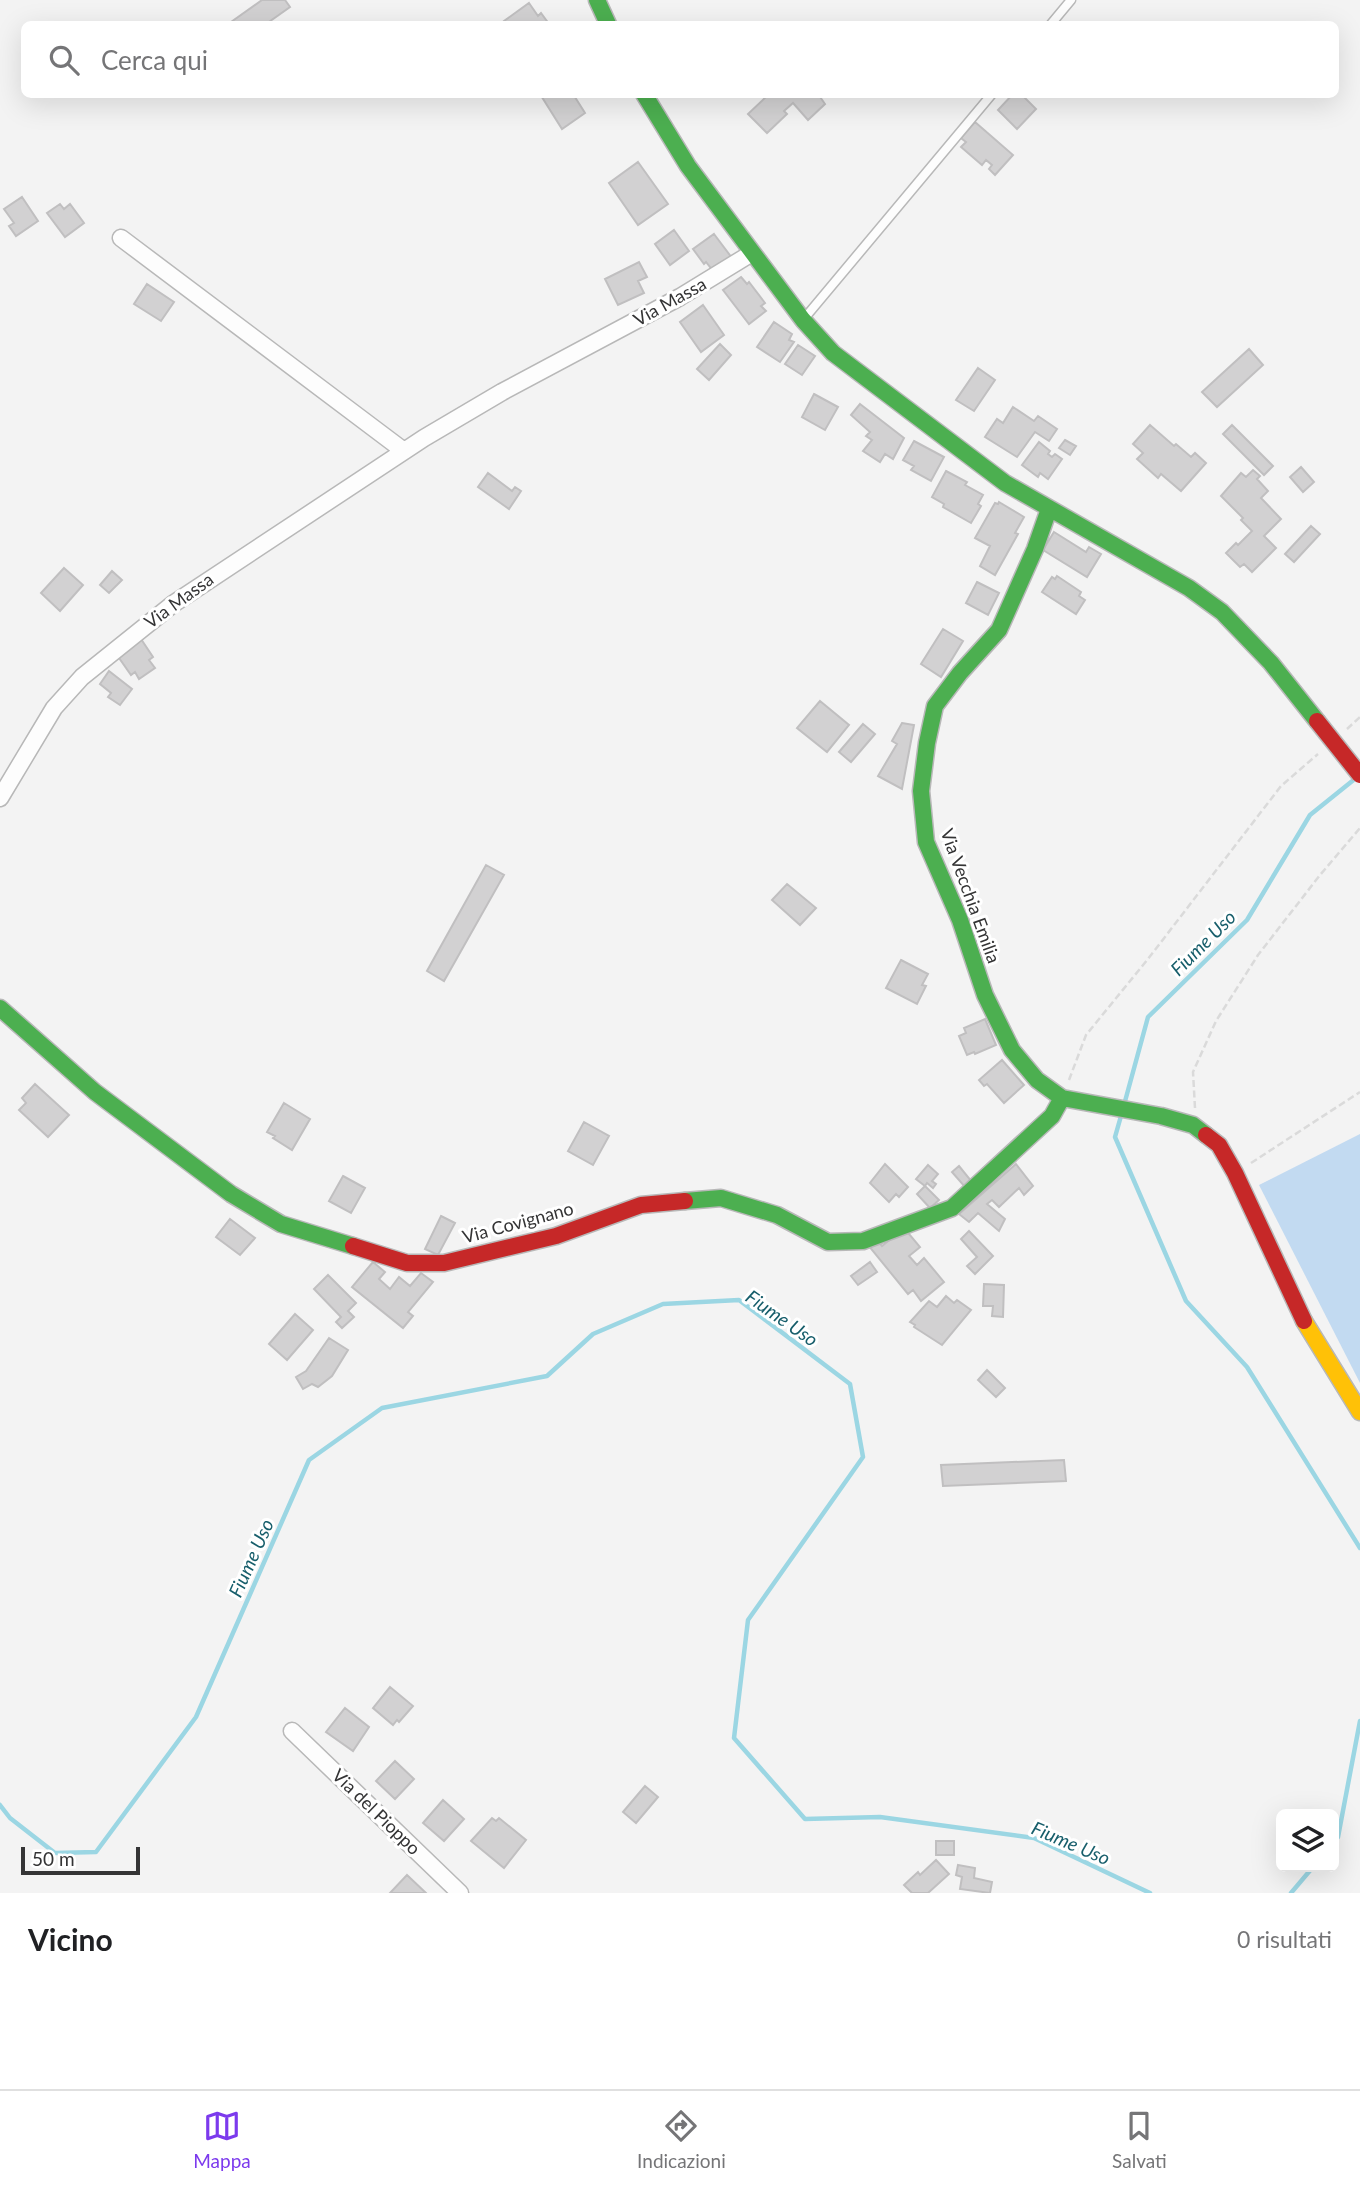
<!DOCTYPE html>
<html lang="it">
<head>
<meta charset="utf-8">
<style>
  body { margin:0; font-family:Lato,sans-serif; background:#f2f2f2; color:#202124 }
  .controls { position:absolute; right:21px; bottom:21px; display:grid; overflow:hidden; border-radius:10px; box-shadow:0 7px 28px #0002 }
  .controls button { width:63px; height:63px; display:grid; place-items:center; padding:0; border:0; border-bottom:2px solid #e0e0e0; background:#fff; color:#202124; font:35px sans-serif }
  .scale { position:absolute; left:21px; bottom:18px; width:119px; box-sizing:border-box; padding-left:7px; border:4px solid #343435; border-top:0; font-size:19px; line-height:24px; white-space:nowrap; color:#343435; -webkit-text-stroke:5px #fff; paint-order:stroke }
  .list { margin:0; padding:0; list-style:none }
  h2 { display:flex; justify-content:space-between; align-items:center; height:91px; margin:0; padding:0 28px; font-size:30px }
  h2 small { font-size:23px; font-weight:400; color:#757577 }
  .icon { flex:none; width:38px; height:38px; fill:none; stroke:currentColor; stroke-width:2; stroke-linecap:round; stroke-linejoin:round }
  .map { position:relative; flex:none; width:1360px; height:1893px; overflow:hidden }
  .search { position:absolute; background:#fff; box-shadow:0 7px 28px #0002; left:21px; right:21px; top:21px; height:77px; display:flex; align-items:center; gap:18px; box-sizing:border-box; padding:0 24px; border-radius:10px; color:#757577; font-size:26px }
  .sheet { height:196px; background:#fff }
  nav { display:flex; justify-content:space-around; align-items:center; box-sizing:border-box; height:98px; border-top:2px solid #e0e0e0; background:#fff; font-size:19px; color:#757577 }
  nav a { display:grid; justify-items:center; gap:4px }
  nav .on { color:#7c3aed }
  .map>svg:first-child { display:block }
  .green { fill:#c2daf1 }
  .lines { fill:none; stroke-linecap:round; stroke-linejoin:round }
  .stream { stroke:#9bd6e3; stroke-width:4.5 }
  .building { fill:#d2d1d2; stroke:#c0bfc0; stroke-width:2 }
  .lane-casing { stroke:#b8b8b8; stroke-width:11 }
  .street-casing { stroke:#b8b8b8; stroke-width:19 }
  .fast-casing { stroke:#b8b8b8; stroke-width:19 }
  .slow-casing { stroke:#b8b8b8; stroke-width:19 }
  .jam-casing { stroke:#b8b8b8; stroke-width:19 }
  .path { stroke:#dadada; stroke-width:2.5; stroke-dasharray:7 3.5; stroke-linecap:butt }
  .lane { stroke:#fdfdfd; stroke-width:8 }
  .street { stroke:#fdfdfd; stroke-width:16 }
  .fast { stroke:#4caf50; stroke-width:16 }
  .slow { stroke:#ffc107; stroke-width:16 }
  .jam { stroke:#c62828; stroke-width:16 }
  .jam-bridge-casing { stroke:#b8b8b8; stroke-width:19; stroke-linecap:butt }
  .jam-bridge { stroke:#c62828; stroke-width:16 }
  .labels { text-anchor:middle; stroke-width:6; stroke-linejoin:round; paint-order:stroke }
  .street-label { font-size:18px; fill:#343435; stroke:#fff }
  .water-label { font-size:19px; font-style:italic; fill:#175e6b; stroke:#fff }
</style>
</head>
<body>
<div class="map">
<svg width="1360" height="1893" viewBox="0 0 1360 1893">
  <rect width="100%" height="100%" fill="#f3f3f3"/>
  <path class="green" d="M1360 1134V1383L1259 1185Z"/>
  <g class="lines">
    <path class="stream" d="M1124 1105 1148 1017 1247 920 1310 815 1356 778
      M1121 1116 1115 1137 1186 1301 1247 1367 1360 1548
      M0 1805 10 1818 55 1853 96 1852 196 1717 309 1460 382 1408 547 1376 593 1334 663 1304 739 1300 850 1384 863 1457 748 1620 734 1738 805 1819 880 1817 1034 1838 1150 1893
      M1334 1842 1338 1837 1360 1721
      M1291 1893 1313 1867"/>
  </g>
  <path class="building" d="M262 0H285L290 7 266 24H232L231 22Z
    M529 3 538 16 541 13 549 24H506L504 21Z
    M540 94H573L585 113 562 129Z
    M769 94H818L825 104 808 120 793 103 784 111 787 114 767 133 748 114Z
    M1013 94H1021L1036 109 1017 129 998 110Z
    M975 122 1013 155 995 175 989 169 992 165 986 160 982 165 961 147 966 142 961 138Z
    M638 162 668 204 638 225 609 183Z
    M22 197 38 221 16 236 9 226 14 223 4 209Z
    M60 204 64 209 70 204 84 223 65 237 47 213Z
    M674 230 689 251 670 265 655 244Z
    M714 234 732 258 714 272 706 262 704 264 693 249Z
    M639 262 647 277 638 281 644 293 618 305 605 279Z
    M741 277 747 284 749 282 765 303 761 306 766 311 749 324 723 290Z
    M147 284 174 302 161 321 134 304Z
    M703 305 724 335 701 352 680 322Z
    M774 322 792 334 789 340 794 342 780 362 757 347Z
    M720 344 731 355 709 380 697 369Z
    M798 345 815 356 802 375 785 364Z
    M1249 349 1263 365 1217 407 1202 392Z
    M978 368 995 380 974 411 956 400Z
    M814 394 838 407 825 430 802 417Z
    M860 404 904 438 893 459 885 454 880 462 863 451 872 440 866 436 870 432 851 415Z
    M1013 407 1034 421 1038 416 1057 429 1049 441 1035 432 1017 457 985 437 997 419 1003 423Z
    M1150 425 1174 446 1176 444 1191 457 1195 453 1206 463 1181 491 1161 474 1158 478 1137 459 1143 453 1133 444Z
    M1232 425 1273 466 1264 475 1223 434Z
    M1065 440 1076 446 1070 455 1059 448Z
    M914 441 944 457 931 481 911 470 914 466 903 460Z
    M1039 442 1050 451 1048 454 1052 457 1055 454 1062 459 1048 479 1040 473 1038 477 1022 465Z
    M1301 467 1314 482 1303 492 1290 477Z
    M1253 470 1260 476 1257 479 1268 491 1261 498 1281 519 1264 536 1276 548 1252 572 1244 564 1240 567 1226 553 1236 543 1238 545 1252 531 1241 520 1243 518 1221 496 1241 473 1246 477Z
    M946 471 967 482 965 485 983 495 978 504 981 506 971 523 943 507 944 504 932 497Z
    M488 473 512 491 515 487 521 491 509 509 478 487Z
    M999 502 1024 517 1015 533 1018 534 995 575 980 566 990 546 975 538 995 503 998 504Z
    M1311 526 1320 534 1294 562 1285 554Z
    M1054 532 1086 552 1089 547 1101 554 1087 577 1043 550Z
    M64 568 83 585 60 611 41 593Z
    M112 571 122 580 109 593 100 585Z
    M1057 576 1081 592 1079 596 1085 600 1076 614 1042 592 1052 577 1055 579Z
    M977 582 999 593 988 615 966 603Z
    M943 629 963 641 941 677 921 664Z
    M141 639 153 657 149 660 155 668 139 679 135 672 131 675 117 655Z
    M109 671 132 689 120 705 108 697 111 693 100 684Z
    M820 701 849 725 827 752 797 728Z
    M902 723 914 725 902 789 878 776 897 744 892 741Z
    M863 724 875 734 851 762 839 752Z
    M486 865 504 875 444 981 427 971Z
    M787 884 816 908 800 925 772 900Z
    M901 960 928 974 922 985 926 986 917 1004 886 988Z
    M985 1019 996 1045 975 1054 974 1052 967 1055 959 1036 966 1033 964 1028Z
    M1002 1060 1024 1085 1004 1103 987 1084 984 1086 979 1080Z
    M35 1084 69 1115 48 1137 19 1110 26 1103 22 1098Z
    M284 1103 310 1119 292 1150 273 1138 275 1136 267 1132Z
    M584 1122 609 1136 593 1165 568 1151Z
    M885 1164 908 1187 899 1197 896 1194 889 1202 870 1183Z
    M1016 1164 1033 1186 1024 1195 1019 1188 999 1207 992 1200 987 1204 1005 1219 999 1231 978 1213 969 1222 959 1214Z
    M928 1165 938 1174 932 1181 936 1184 933 1188 927 1183 925 1186 916 1179Z
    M959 1166 972 1182 965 1187 952 1172Z
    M343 1176 365 1188 351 1213 329 1201Z
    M925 1186 939 1200 930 1208 917 1194Z
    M441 1216 455 1223 438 1255 425 1249Z
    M230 1219 255 1238 240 1255 216 1237Z
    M904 1228 920 1247 909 1256 917 1265 924 1258 944 1282 921 1301 913 1290 908 1294 868 1245 876 1239 882 1246Z
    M969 1231 993 1256 975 1274 967 1266 977 1257 961 1239Z
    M373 1262 385 1272 379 1279 390 1289 399 1277 410 1286 421 1273 433 1282 408 1312 413 1316 403 1328 352 1287Z
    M870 1262 877 1272 858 1285 851 1276Z
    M328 1275 356 1303 348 1311 354 1317 342 1328 336 1322 341 1317 314 1289Z
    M984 1284 1004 1285 1003 1317 992 1316 993 1306H983Z
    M946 1296 954 1303 957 1300 971 1310 942 1345 914 1327 915 1325 910 1322 929 1301 937 1307Z
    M295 1314 313 1330 287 1360 269 1344Z
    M329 1338 348 1350 332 1376 318 1387 312 1384 303 1389 296 1377 306 1371Z
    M987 1370 1005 1388 996 1397 978 1380Z
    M1064 1460 1066 1481 943 1486 941 1465Z
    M390 1687 413 1706 399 1722 397 1720 393 1725 373 1708Z
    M345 1708 369 1727 353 1751 326 1732Z
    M395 1761 414 1779 395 1799 376 1781Z
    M645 1786 658 1797 636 1823 623 1812Z
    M443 1800 464 1819 444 1841 423 1823Z
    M492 1818 496 1821 499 1818 526 1840 504 1868 471 1841Z
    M936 1841H954V1855H936Z
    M936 1860 949 1874 928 1893H912L904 1885 918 1872 920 1875Z
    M958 1865 975 1868 974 1878 992 1882 990 1893 960 1889 962 1877 956 1875Z
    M407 1875 426 1893H390Z"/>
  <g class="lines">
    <defs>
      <path id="lane" d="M1051 24 1071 0
        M803 320 992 94"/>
      <path id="street" d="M121 238 404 451
        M0 798 54 708 82 677 173 604 424 438 502 392 680 297 752 253
        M292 1731 460 1893"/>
      <path id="fast" d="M597 0 608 24
        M644 94 688 166 803 320 833 353 1005 483 1189 588 1222 612 1271 663 1317 721
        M1049 509 1035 549 999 630 960 673 935 706 927 743 921 791 926 842 960 920 985 995 1012 1050 1037 1080 1062 1098 1161 1116 1193 1125 1206 1135
        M0 1008 95 1092 231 1194 281 1224 353 1246
        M685 1201 721 1198 777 1215 828 1242 863 1241 952 1208 1052 1116 1062 1098"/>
      <path id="slow" d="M1304 1321 1360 1412"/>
      <path id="jam" d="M1206 1135 1219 1145 1235 1173 1304 1321
        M353 1246 407 1263H444L556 1236 641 1205 685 1201"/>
    </defs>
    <use href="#lane" class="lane-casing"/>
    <use href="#street" class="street-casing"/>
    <use href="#fast" class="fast-casing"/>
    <use href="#slow" class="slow-casing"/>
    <use href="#jam" class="jam-casing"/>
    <path class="path" d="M1347 729 1360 717
      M1069 1080 1086 1035 1148 959 1281 786 1318 754
      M1195 1108 1193 1072 1216 1021 1258 955 1320 875 1360 828
      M1251 1163 1360 1092"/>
    <use href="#lane" class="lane"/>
    <use href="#street" class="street"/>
    <use href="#fast" class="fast"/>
    <use href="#slow" class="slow"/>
    <use href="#jam" class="jam"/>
    <defs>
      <path id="jam-bridge" d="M1317 721 1360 775"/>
    </defs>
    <use href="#jam-bridge" class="jam-bridge-casing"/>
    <use href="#jam-bridge" class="jam-bridge"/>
  </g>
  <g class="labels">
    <g class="street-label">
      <text transform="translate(670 302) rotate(-29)" y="6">Via Massa</text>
      <text transform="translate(179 601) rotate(-36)" y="6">Via Massa</text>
      <text transform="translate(970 896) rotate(70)" y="6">Via Vecchia Emilia</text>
      <text transform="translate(518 1223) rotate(-15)" y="6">Via Covignano</text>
      <text transform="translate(376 1812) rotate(44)" y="6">Via del Pioppo</text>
    </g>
    <g class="water-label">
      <text transform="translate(1203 943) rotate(-45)" y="7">Fiume Uso</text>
      <text transform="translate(782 1318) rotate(35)" y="7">Fiume Uso</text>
      <text transform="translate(251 1558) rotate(-66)" y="7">Fiume Uso</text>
      <text transform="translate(1071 1843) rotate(23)" y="7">Fiume Uso</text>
    </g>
  </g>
</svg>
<div class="controls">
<button><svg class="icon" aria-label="layers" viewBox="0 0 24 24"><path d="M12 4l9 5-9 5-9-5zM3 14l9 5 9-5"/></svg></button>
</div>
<div class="scale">50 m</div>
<div class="search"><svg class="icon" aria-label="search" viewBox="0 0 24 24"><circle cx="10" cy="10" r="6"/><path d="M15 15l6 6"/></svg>Cerca qui</div>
</div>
<section class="sheet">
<h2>Vicino<small>0 risultati</small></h2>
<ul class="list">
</ul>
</section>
<nav>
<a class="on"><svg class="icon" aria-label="map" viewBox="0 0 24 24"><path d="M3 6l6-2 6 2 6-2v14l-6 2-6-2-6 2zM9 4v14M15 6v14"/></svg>Mappa</a>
<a><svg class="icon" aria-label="directions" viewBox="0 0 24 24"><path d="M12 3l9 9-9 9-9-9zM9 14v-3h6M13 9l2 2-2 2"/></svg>Indicazioni</a>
<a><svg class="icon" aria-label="saved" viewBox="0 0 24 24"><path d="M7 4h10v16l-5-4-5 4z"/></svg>Salvati</a>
</nav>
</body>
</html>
